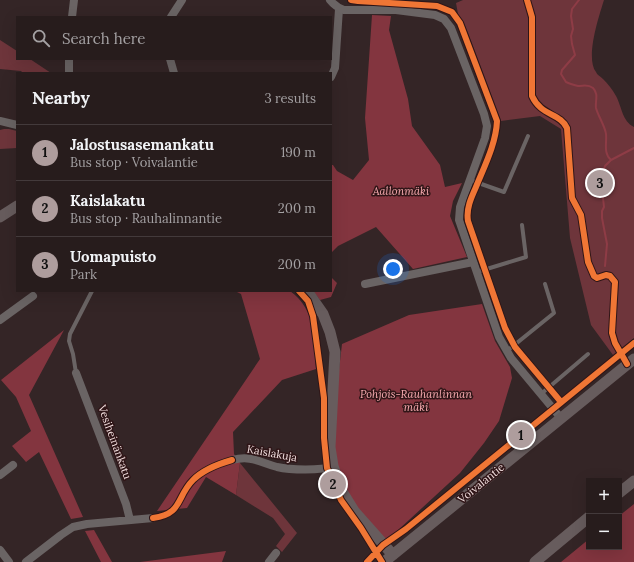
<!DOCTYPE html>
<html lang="en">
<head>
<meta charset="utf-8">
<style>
  body { margin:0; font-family:Lora,serif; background:#2f2525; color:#f1f3f6 }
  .controls { position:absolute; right:12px; bottom:12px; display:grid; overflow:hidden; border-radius:0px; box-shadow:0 4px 16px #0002 }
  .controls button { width:36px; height:36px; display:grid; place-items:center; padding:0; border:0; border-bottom:1px solid #433a3b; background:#271c1c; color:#f1f3f6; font:20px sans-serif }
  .you { position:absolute; left:393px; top:269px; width:14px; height:14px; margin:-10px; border:3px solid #fff; border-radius:50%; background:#1a73e8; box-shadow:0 0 0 6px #1a73e833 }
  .badge { display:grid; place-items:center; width:26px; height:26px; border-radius:50%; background:#ae9d9d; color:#111; font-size:13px; font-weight:700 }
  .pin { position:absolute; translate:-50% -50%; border:2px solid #fff; box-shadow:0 1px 4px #0006 }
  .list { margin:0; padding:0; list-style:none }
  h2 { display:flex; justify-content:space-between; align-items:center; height:52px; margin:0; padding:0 16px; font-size:17px }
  h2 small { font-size:13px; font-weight:400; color:#a4a1a3 }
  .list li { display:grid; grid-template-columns:26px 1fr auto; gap:12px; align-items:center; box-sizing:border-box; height:56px; padding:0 16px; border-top:1px solid #433a3b }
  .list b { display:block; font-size:15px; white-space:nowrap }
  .list p { margin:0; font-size:13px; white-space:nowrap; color:#a4a1a3 }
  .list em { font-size:13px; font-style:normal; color:#a4a1a3 }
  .icon { flex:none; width:22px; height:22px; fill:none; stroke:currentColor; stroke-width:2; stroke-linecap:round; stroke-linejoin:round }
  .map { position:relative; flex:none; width:634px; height:562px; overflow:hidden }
  .search { position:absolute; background:#271c1c; box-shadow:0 4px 16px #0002; left:16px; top:16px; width:316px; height:44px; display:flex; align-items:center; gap:10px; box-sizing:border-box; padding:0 14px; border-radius:0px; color:#a4a1a3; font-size:15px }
  .panel { position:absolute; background:#271c1c; box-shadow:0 4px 16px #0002; left:16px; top:72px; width:316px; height:220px; border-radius:0px }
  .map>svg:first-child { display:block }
  .green { fill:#6e353b }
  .forest { fill:#83353f }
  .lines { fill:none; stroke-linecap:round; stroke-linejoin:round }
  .stream { stroke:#8e3c46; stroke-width:2 }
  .lane { stroke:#6a6464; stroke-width:4 }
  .street { stroke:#6a6464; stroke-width:8 }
  .secondary { stroke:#675c5d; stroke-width:11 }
  .cycleway-casing { stroke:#2f1517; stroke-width:8 }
  .cycleway { stroke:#f07635; stroke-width:6 }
  .labels { text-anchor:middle; stroke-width:3; stroke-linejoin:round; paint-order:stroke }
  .park-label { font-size:11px; font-style:italic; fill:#f7aaaf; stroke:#2f1517 }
  .street-label { font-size:11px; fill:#f0dddd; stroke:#2f1517 }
</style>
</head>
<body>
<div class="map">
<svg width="634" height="562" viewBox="0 0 634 562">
  <rect width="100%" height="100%" fill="#342526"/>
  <path class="green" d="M463 0H604C599 16 585 58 596 72 597 75 600 76 603 79 608 84 612 89 616 96 622 107 622 121 634 127V338L613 355 591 325 570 238 561 129 540 116 501 121 468 33 463 21 458 14 456 3Z
    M0 40 17 51V59H30L51 73H23L21 71 0 69Z
    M4 129H9L17 131V148L0 149V130Z
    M240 463 297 533 282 552 276 546 285 534 273 518 236 495Z"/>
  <path class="forest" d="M372 15 391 16 389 30 408 99 412 126 440 165 445 187 462 183 453 201 450 216 467 257 413 269 376 227 338 246 331 253V165H333L337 171 353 180 369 160 365 118Z
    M331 277 337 283 331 297 320 300 313 291H331Z
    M235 291H290C317 311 314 339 316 369L282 380 233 432 234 454 240 463 236 495 206 477 187 508 157 511 260 359 241 294Z
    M482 304 495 341 510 367 512 378 499 421 484 443 460 473 384 543 354 511 330 447 342 344 409 315Z
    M64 330 29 395 83 517 71 519 39 452 26 462 12 446 31 431 16 397 1 380Z
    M634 504V562H561L589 539V547H619V516Z
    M94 530 112 562H101L85 531Z
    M226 551 222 562H140Z"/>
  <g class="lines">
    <path class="stream" d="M579 0 572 9 571 16 573 29 571 36 572 44 575 55 562 70 561 74 566 82C570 84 574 85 578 86 584 86 588 84 593 88 599 94 595 101 596 108 598 116 605 126 606 134 607 143 603 153 611 160L634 148
      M605 266 607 244 602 218V211L604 207 603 198 605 191 603 172 605 166 611 160"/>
    <path class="lane" d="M470 180 504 192 528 136
      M477 272 526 257 522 225
      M507 351 554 313 545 284
      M76 373 73 354 69 341 70 334 92 291
      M541 394 588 354"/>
    <path class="street" d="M330 0C334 5 338 8 344 10H396L435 15 444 19 451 28 484 114 487 126 485 138 460 207 459 220 499 337 511 358 560 417
      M72 17 74 0
      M171 17 182 0
      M170 59 174 73
      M69 73V59
      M331 77 335 68 339 9
      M0 121 17 125
      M365 284 473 262
      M0 320 33 296
      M76 373 126 504 130 520
      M232 460C251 455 259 462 277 467 290 470 321 471 333 466
      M0 475 13 465
      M0 550 9 562
      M26 562 61 535 73 527 87 524 153 518
      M269 562 276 553"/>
    <path class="secondary" d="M0 217 17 206
      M307 291 323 314 330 332 335 352 330 447 333 466 341 490 354 511 393 555
      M619 493 634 481
      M384 562 634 359
      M535 562 589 517"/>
    <defs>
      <path id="cycleway" d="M351 0 358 1 437 6 452 12 460 23 497 121C496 144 484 167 476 187 471 198 466 209 468 221L505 328 515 347 561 402
        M527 0 532 17V96C541 116 560 113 567 128L572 198 581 215 588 262 594 276 597 278 606 275 610 276 615 282 612 333 615 343 627 364
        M299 291 308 301 313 316 324 398V438L327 468 341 500 361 528 382 562
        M153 518C183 514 176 497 193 480 203 470 218 464 232 460
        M367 562 383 545 406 529 634 343"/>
    </defs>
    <use href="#cycleway" class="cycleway-casing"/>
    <use href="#cycleway" class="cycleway"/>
  </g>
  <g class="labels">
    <g class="park-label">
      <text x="401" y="195">Aallonmäki</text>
      <text x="416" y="398">Pohjois-Rauhanlinnan<tspan x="416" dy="13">mäki</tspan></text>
    </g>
    <g class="street-label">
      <text transform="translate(115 442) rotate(70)" y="4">Vesiheinänkatu</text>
      <text transform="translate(272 453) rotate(10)" y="4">Kaislakuja</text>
      <text transform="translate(481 483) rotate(-39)" y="4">Voivalantie</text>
    </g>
  </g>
</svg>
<div class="controls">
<button>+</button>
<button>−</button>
</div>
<div class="you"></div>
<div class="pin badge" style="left:521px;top:435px">1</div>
<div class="pin badge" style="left:333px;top:484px">2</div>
<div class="pin badge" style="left:600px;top:183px">3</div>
<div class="search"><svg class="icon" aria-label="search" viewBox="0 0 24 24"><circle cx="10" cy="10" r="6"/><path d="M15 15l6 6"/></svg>Search here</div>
<section class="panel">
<h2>Nearby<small>3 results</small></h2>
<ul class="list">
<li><span class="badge">1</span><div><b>Jalostusasemankatu</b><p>Bus stop · Voivalantie</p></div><em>190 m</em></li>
<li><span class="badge">2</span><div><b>Kaislakatu</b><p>Bus stop · Rauhalinnantie</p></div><em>200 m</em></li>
<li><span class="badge">3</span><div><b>Uomapuisto</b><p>Park</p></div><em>200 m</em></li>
</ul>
</section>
</div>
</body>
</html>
